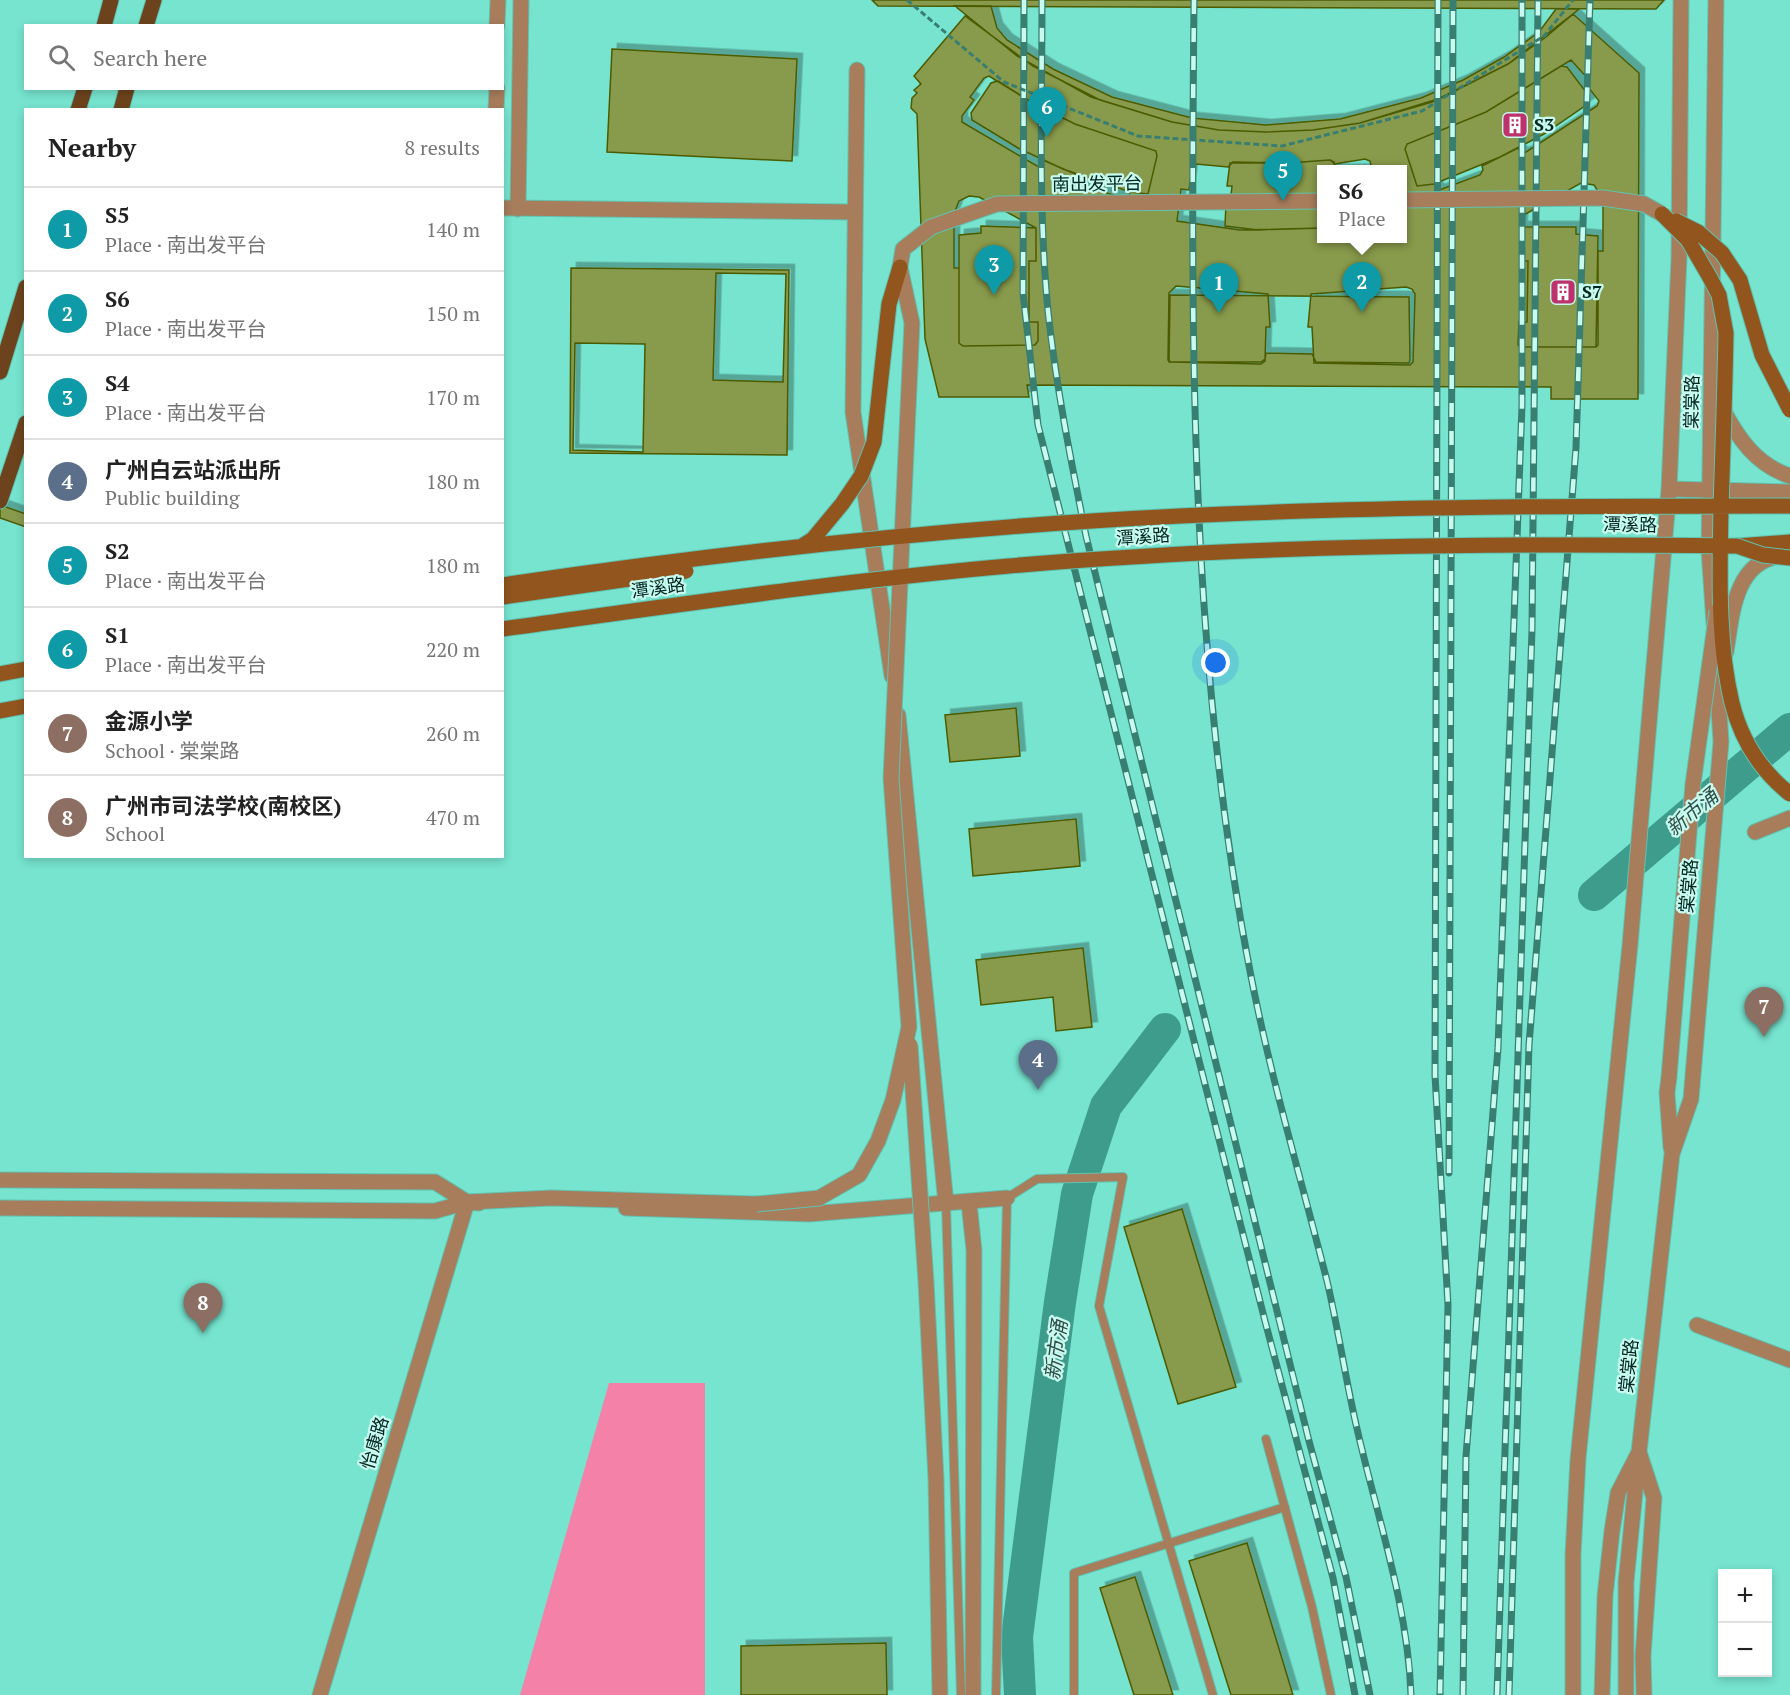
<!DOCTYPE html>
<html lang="en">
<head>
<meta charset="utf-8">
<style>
  body { margin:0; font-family:"PT Serif","Noto Sans SC",serif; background:#f2f2f2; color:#222 }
  .controls { position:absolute; right:18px; bottom:18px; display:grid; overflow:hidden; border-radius:0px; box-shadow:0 3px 9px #0003 }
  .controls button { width:54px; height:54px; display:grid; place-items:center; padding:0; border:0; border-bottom:2px solid #e0e0e0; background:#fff; color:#222; font:30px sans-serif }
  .you { position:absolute; left:1216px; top:663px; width:21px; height:21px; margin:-15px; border:4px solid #fff; border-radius:50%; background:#1a73e8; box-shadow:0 0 0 9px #1a73e833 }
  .badge { display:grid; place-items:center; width:39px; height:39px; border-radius:50%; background:#ea580c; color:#fff; font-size:20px; font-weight:700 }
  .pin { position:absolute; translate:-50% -50px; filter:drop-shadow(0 2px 3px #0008) }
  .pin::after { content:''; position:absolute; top:32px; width:21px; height:18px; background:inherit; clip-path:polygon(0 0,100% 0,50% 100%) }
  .popup { position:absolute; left:1317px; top:165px; width:90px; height:78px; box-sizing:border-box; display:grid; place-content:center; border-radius:0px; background:#fff; filter:drop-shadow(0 2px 4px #0005); font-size:20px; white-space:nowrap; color:#767676 }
  .popup b { font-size:22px; color:#222 }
  .popup::after { content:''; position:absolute; left:50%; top:100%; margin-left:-12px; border:12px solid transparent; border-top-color:#fff }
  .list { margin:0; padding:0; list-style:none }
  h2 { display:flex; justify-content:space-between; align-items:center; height:78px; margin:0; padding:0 24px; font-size:26px }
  h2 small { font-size:20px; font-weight:400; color:#767676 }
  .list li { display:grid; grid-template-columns:39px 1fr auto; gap:18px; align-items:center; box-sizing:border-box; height:84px; padding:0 24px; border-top:2px solid #e0e0e0 }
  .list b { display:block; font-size:22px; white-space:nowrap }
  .list p { margin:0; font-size:20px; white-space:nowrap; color:#767676 }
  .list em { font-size:20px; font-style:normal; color:#767676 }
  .icon { flex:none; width:33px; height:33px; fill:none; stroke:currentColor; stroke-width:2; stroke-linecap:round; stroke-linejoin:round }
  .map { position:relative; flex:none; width:1790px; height:1695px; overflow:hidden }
  .search { position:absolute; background:#fff; box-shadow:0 3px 9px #0003; left:24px; top:24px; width:480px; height:66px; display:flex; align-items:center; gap:15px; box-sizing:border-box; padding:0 21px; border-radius:0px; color:#767676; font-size:22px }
  .panel { position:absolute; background:#fff; box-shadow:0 3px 9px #0003; left:24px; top:108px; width:480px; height:750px; border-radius:0px }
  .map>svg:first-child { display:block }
  .green { fill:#f482a8 }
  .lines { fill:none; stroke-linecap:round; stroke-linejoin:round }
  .river { stroke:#3e9c8c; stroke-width:32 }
  .building { fill:#889a4b; stroke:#4c5b00; stroke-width:1.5; fill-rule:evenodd; filter:url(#shadow) }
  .service-casing { stroke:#61c2b0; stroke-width:10 }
  .minor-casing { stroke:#61c2b0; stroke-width:17 }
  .tertiary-casing { stroke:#61c2b0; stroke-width:17 }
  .secondary-casing { stroke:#61c2b0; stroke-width:17 }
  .primary-casing { stroke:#61c2b0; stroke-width:17 }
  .service { stroke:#a77d5c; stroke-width:8 }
  .minor { stroke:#a77d5c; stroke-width:15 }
  .tertiary { stroke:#a77d5c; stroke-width:15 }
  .secondary { stroke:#91551d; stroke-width:15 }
  .primary { stroke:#6d431d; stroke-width:15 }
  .rail-casing { stroke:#387f72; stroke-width:7 }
  .rail { stroke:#c8faef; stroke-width:4.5; stroke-dasharray:14; stroke-linecap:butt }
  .tertiary-bridge-casing { stroke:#61c2b0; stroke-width:17; stroke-linecap:butt }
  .secondary-bridge-casing { stroke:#61c2b0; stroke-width:17; stroke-linecap:butt }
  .path-bridge { stroke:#387f72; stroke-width:3; stroke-dasharray:6 3; stroke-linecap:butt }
  .tertiary-bridge { stroke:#a77d5c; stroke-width:15 }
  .secondary-bridge { stroke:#91551d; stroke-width:15 }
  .labels { text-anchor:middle; stroke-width:4.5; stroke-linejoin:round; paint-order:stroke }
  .poi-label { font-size:18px; font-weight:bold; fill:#012620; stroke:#c8faef; text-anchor:start }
  .street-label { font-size:18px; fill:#012620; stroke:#c8faef }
  .water-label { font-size:20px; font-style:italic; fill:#304e48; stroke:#c8faef }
</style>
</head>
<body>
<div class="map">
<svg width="1790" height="1695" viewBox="0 0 1790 1695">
  <defs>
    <filter id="shadow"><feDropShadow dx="5.5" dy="-5.5" stdDeviation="0" flood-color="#0004"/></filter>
  </defs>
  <rect width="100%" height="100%" fill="#76e4cf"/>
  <path class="green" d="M609 1383H705V1695H520Z"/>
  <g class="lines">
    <path class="river" d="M1594 895 1790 729
      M1020 1695 1017 1637 1060 1302 1077 1194 1106 1106 1165 1029"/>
  </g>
  <path class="building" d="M872 0H1664L1656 9 878 6Z
    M955 6H991L997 28 1007 40 1053 69 1112 97 1192 118 1266 125 1340 119 1421 98 1463 80 1504 57 1539 32 1556 9H1579L1546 37 1508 64 1441 98 1360 123 1313 130 1266 132 1219 130 1172 122 1091 97 1017 56Z
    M1573 14 1639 73 1638 399H1551V387L1027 385 1029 397H939L925 339 917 114 911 108 912 98 917 93 914 90 921 84 914 76 965 16 1033 66 1100 100 1172 122 1219 130 1266 132 1313 130 1360 123 1432 102 1508 64ZM1322 170H1402V238H1322Z
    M612 49 797 59 792 161 607 152Z
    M1571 60 1589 80 1585 83 1599 101 1597 106 1526 152 1522 153 1518 148 1482 166 1483 170 1480 175 1439 190 1434 184 1417 186 1405 149 1407 144 1486 112Z
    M1561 66 1567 67 1589 96V103L1544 134 1500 157 1434 184 1417 186 1405 149 1407 144 1486 112Z
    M989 76 1031 102 1075 124 1156 151 1157 156 1148 194 1130 192 1129 196 1123 198 1084 186 1081 181 1082 177 1045 161 1041 166H1037L962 122V116L974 100 970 97 984 78Z
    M998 81 1031 102 1075 124 1156 151 1157 156 1148 194 1130 192 1063 169 1018 148 972 120 971 113 991 83Z
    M1365 159 1370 161 1372 170H1322V228L1240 230 1177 221 1181 189 1189 190 1192 168 1196 164 1228 167 1233 162 1288 163 1330 160 1335 164Z
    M1330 160 1334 162 1335 170H1322V228L1258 230 1225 226 1226 203 1230 204 1232 186H1227L1230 163H1288Z
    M1581 183 1594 185 1603 199V251H1598V345L1596 347H1520L1519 322H1527L1528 261H1521L1522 216Z
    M969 196 979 197 1036 228V261H1029V322H1038V341L1035 345 963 346 959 343V268H954V214L959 201Z
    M981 226 1036 228V261H1029V322H1038V341L1035 345 963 346 959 343V235L981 233Z
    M1523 227H1576V234L1598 236 1596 347H1520L1518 345 1519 322H1527L1528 261H1521Z
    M571 268 789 270 787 455 570 453Z
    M716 273 786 274 783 382 713 380Z
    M1176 286 1268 294 1270 327H1266L1265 361 1261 364 1171 362 1168 360 1169 293Z
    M1406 287 1412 289 1415 294 1413 362 1410 365 1314 363 1312 327H1308L1311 294Z
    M1170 295 1409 297 1410 360 1409 363 1316 362 1312 354 1266 353 1265 359 1261 362H1169Z
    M575 343 645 344 643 452 573 450Z
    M0 505 26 514V527L0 518Z
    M1016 708 1020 756 950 762 945 715Z
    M1076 819 1080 866 973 876 969 829Z
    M1083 948 1092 1027 1056 1031 1053 997 981 1005 976 960Z
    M1182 1209 1236 1387 1178 1404 1124 1227Z
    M1247 1543 1293 1695H1231L1189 1561Z
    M1135 1577 1173 1695H1134L1100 1588Z
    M886 1643 887 1695H741V1646Z"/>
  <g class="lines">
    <defs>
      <path id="service" d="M946 1204 961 1695
        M1266 1439 1312 1607 1331 1695
        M996 1695 1007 1198 1037 1179 1123 1177 1099 1306 1213 1695
        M1074 1695V1573L1285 1507"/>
      <path id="minor" d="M1755 832 1790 818
        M0 1180 435 1182 467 1202
        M0 1208 435 1211 467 1202 479 1203
        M626 1208 809 1214 1007 1198
        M1697 1325 1790 1360
        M320 1695 467 1202"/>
      <path id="tertiary" d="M497 26 498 0
        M857 70 853 412 892 676
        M496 110 497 88
        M502 208 854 212
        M518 209 521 0
        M1722 408C1738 438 1756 465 1790 476
        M1669 489 1790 492
        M1714 624 1709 550 1716 0
        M1726 652C1732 616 1734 563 1779 556
        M898 715 946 1204
        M1669 1077 1667 1093 1671 1148
        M467 1202 552 1198 756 1204
        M969 1203 974 1250 973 1695
        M1573 1695V1555L1578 1459 1630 945 1669 489 1679 258 1681 0
        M1602 1695 1605 1596 1612 1531 1618 1493 1639 1452
        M1626 1695V1582L1638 1462
        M1644 1695 1643 1656 1654 1498 1639 1452 1672 1154 1691 1099 1721 742 1715 648"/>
      <path id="secondary" d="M1737 546 1790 542
        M0 674 26 669
        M0 711 26 706"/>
      <path id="primary" d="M104 26 111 0
        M146 26 154 0
        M78 110 85 88
        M121 110 127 88
        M0 372 26 287
        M0 501 26 423"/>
    </defs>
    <use href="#service" class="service-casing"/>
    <use href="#minor" class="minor-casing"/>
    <use href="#tertiary" class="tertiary-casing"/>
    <use href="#secondary" class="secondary-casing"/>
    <use href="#primary" class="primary-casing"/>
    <use href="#service" class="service"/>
    <use href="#minor" class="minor"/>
    <use href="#tertiary" class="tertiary"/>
    <use href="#secondary" class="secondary"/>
    <use href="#primary" class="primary"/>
    <defs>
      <path id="rail" d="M1024 0 1023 293 1038 425 1265 1321 1333 1578 1355 1695
        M1042 0C1042 103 1038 208 1048 311 1056 386 1071 461 1086 536L1309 1441 1346 1577 1370 1695
        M1194 0C1191 324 1188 652 1250 971 1270 1076 1301 1178 1327 1281 1339 1332 1346 1383 1358 1433 1378 1519 1408 1607 1411 1695
        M1438 0 1435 1075 1448 1305 1440 1695
        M1449 1173 1453 0
        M1463 1695 1466 1456 1498 1048 1522 405V0
        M1497 1695 1532 629 1538 0
        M1509 1695 1529 1045 1576 448 1590 0"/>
    </defs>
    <use href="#rail" class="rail-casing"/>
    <use href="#rail" class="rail"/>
    <defs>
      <path id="tertiary-bridge" d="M1402 200 1603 198 1644 204 1662 214
        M910 1045 926 1282 936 1479 940 1695
        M1669 1077 1693 784 1717 611
        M756 1204 819 1198 859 1175 878 1141 893 1100 909 1027 891 778 912 323 900 267 903 249 931 227 997 204 1322 201"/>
      <path id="secondary-bridge" d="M1662 214 1688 240 1709 276 1719 295 1726 333C1725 391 1723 449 1721 507 1720 571 1717 640 1732 703 1741 739 1761 771 1790 794
        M1676 221 1698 232 1722 253 1740 280 1762 355 1790 410
        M802 546 813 539 842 504 861 476 874 442 889 304 900 267
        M502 585C727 552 953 527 1180 516 1383 506 1587 506 1790 506
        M502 597 686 571
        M502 629C671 606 839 581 1009 566 1251 545 1495 543 1737 546L1763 555 1790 558"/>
    </defs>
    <use href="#tertiary-bridge" class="tertiary-bridge-casing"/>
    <use href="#secondary-bridge" class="secondary-bridge-casing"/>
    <path class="path-bridge" d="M907 0 1004 82 1138 136 1282 146 1422 111 1544 36 1573 0"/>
    <use href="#tertiary-bridge" class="tertiary-bridge"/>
    <use href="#secondary-bridge" class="secondary-bridge"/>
  </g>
  <defs>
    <symbol id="building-square" viewBox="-11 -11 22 22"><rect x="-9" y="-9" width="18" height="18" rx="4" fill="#bd326c" stroke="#c8faef"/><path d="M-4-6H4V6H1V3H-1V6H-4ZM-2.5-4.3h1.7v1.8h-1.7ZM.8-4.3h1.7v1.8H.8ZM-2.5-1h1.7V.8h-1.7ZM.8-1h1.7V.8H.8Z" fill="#fff"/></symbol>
  </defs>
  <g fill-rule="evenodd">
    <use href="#building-square" x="1500" y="110" width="30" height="30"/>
    <use href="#building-square" x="1548" y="277" width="30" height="30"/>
  </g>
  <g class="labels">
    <g class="poi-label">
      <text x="1534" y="131">S3</text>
      <text x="1582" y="298">S7</text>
    </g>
    <g class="street-label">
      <text transform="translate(1097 184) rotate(-1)" y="6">南出发平台</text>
      <text transform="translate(1692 402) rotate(-89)" y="6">棠棠路</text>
      <text transform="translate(1630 525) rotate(1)" y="6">潭溪路</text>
      <text transform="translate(1143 537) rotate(-4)" y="6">潭溪路</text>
      <text transform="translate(658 588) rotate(-8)" y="6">潭溪路</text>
      <text transform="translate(1689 886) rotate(-85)" y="6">棠棠路</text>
      <text transform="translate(1629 1366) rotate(-84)" y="6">棠棠路</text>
      <text transform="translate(375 1443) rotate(-73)" y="6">怡康路</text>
    </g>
    <g class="water-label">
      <text transform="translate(1692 812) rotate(-40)" y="7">新市涌</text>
      <text transform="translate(1056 1350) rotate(-82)" y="7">新市涌</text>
    </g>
  </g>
</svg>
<div class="controls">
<button>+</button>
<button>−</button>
</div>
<div class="you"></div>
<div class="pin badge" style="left:1219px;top:313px;background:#0f9aa8">1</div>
<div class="pin badge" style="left:1362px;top:312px;background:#0f9aa8">2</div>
<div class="popup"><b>S6</b>Place</div>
<div class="pin badge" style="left:994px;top:295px;background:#0f9aa8">3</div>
<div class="pin badge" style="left:1038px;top:1090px;background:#5c6f8a">4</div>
<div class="pin badge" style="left:1283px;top:201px;background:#0f9aa8">5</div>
<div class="pin badge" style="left:1047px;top:137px;background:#0f9aa8">6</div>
<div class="pin badge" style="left:1764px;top:1037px;background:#8d6e63">7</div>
<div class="pin badge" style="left:203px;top:1333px;background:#8d6e63">8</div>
<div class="search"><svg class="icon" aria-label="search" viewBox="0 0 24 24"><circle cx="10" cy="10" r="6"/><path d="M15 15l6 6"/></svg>Search here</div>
<section class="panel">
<h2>Nearby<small>8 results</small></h2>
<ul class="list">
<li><span class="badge" style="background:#0f9aa8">1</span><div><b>S5</b><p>Place · 南出发平台</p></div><em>140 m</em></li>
<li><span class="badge" style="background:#0f9aa8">2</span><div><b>S6</b><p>Place · 南出发平台</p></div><em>150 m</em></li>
<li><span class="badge" style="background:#0f9aa8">3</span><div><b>S4</b><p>Place · 南出发平台</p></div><em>170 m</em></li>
<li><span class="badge" style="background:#5c6f8a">4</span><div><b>广州白云站派出所</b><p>Public building</p></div><em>180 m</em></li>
<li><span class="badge" style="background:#0f9aa8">5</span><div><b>S2</b><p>Place · 南出发平台</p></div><em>180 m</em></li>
<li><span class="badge" style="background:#0f9aa8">6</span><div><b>S1</b><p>Place · 南出发平台</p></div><em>220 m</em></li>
<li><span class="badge" style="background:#8d6e63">7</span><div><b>金源小学</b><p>School · 棠棠路</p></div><em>260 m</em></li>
<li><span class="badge" style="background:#8d6e63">8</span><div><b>广州市司法学校(南校区)</b><p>School</p></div><em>470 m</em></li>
</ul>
</section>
</div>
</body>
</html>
